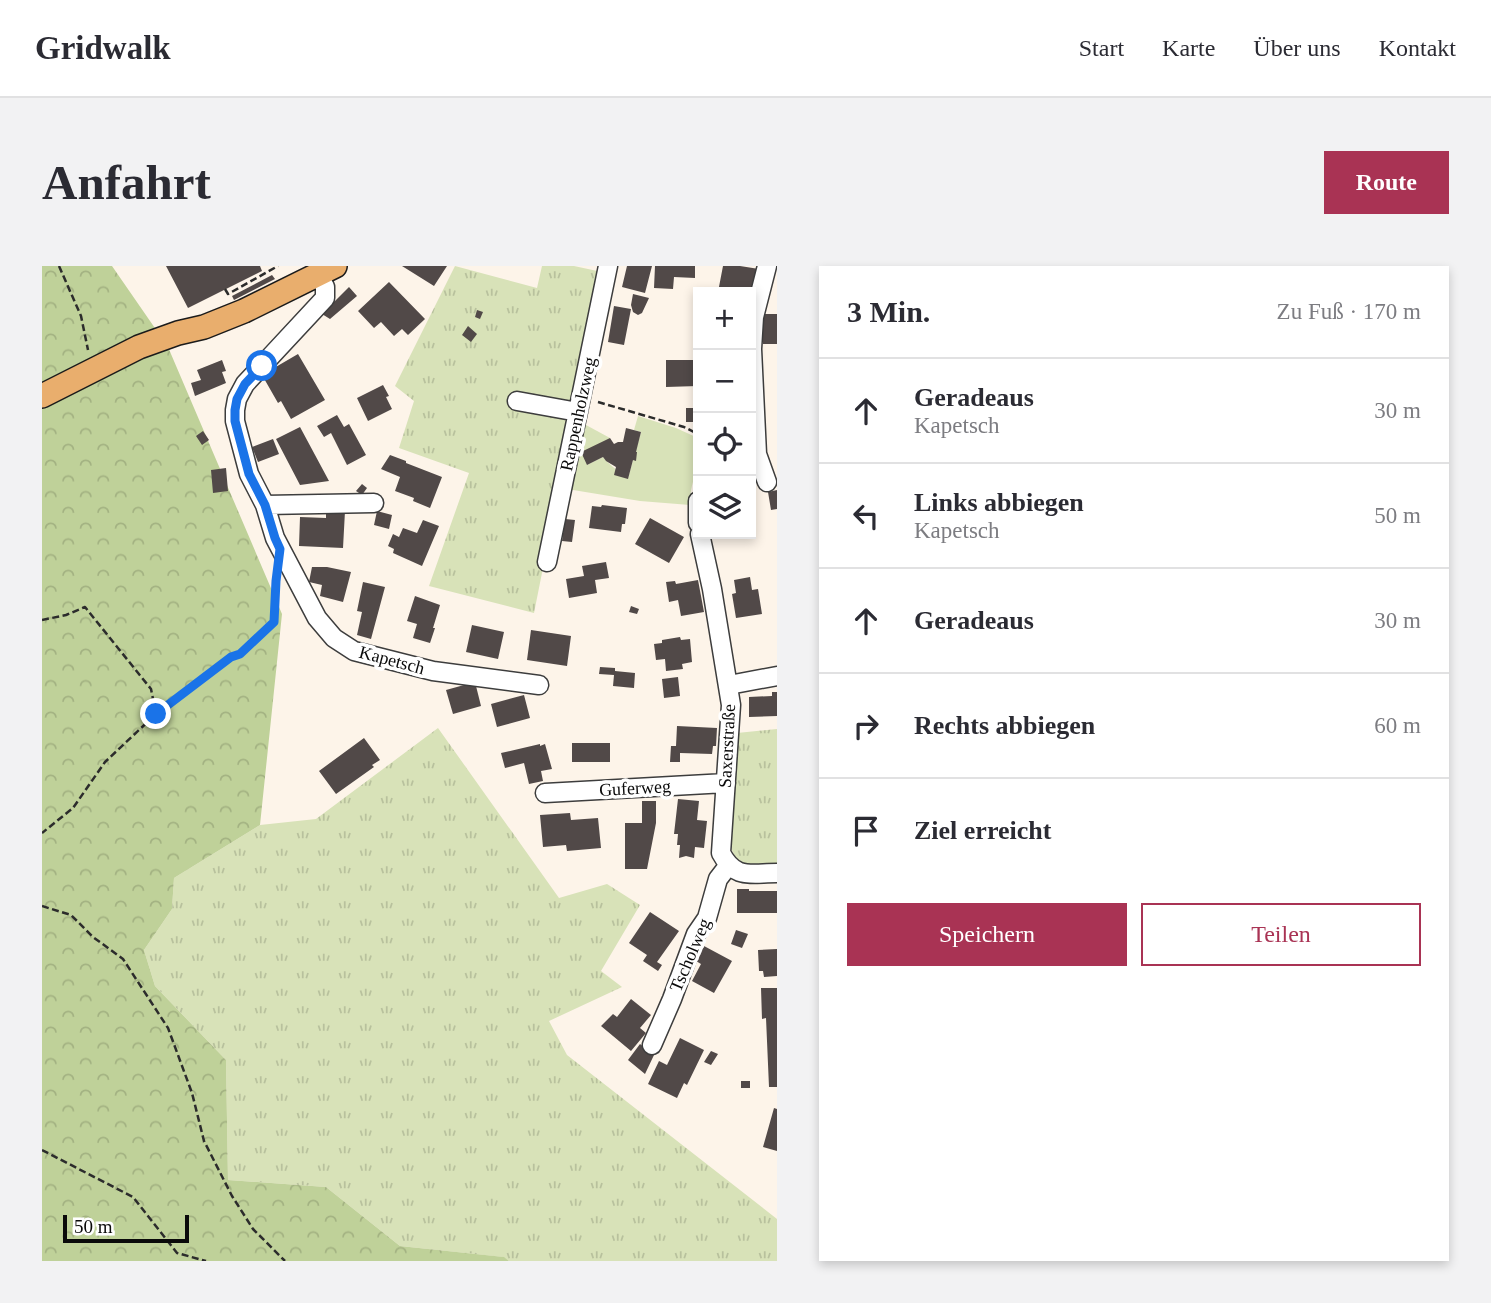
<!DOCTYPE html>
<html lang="de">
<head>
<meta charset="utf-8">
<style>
  body { margin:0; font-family:Georgia,serif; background:#f2f2f3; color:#2b2b33 }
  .controls { position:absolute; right:21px; top:21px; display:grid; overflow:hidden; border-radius:0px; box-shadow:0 4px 10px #0003 }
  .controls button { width:63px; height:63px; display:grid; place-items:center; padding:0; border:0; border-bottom:2px solid #e1e1e2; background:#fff; color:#2b2b33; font:35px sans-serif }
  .scale { position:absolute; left:21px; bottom:18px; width:126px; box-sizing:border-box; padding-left:7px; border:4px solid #0a0a0a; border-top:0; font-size:19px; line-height:24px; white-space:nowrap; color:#0a0a0a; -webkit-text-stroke:5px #fff; paint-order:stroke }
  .stop { position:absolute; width:21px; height:21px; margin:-16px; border:5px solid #1a73e8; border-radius:50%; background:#fff }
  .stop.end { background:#1a73e8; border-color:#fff; box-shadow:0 2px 7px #0008 }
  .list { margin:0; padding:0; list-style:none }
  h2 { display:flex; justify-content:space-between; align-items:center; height:91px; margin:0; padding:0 28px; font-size:30px }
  h2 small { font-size:23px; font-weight:400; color:#7c7c81 }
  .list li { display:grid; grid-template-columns:46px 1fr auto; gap:21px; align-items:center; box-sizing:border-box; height:105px; padding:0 28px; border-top:2px solid #e1e1e2 }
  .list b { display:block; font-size:26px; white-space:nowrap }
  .list p { margin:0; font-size:23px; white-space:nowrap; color:#7c7c81 }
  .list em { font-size:23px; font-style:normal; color:#7c7c81 }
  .actions { display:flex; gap:14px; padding:21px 28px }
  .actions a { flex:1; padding:16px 0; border:2px solid #a93354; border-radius:0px; text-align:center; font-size:24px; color:#a93354 }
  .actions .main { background:#a93354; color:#fff }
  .icon { flex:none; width:38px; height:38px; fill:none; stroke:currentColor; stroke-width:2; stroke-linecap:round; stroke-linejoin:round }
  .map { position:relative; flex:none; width:735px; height:995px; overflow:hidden; border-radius:0px }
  header { display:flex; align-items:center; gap:42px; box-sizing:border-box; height:98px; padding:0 35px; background:#fff; border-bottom:2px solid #e1e1e2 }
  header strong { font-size:33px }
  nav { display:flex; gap:38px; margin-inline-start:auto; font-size:24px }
  .intro { display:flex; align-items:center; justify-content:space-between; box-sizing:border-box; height:168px; padding:0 42px }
  h1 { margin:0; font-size:49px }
  .button { padding:18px 32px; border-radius:0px; background:#a93354; color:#fff; font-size:24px; font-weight:700 }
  main { display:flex; gap:42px; padding:0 42px }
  aside { flex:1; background:#fff; border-radius:0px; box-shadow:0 4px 10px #0003 }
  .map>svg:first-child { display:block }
  .grass { fill:url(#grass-tufts) }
  .forest { fill:url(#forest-crowns) }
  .garden { fill:#d8e2b8 }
  .building { fill:#514948 }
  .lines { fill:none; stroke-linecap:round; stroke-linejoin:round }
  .minor-casing { stroke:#3d3d3d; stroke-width:21 }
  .major-casing { stroke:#1b1b1b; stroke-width:26 }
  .path { stroke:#2c2c2c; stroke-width:2.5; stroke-dasharray:7 3.5; stroke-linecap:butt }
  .minor { stroke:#fff; stroke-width:18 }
  .major { stroke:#e9ae6d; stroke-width:23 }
  .route { stroke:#1a73e8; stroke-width:9 }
  .labels { text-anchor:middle; stroke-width:7; stroke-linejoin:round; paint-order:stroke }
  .street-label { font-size:18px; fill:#0a0a0a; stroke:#fff }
</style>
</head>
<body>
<header>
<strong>Gridwalk</strong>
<nav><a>Start</a><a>Karte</a><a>Über uns</a><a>Kontakt</a></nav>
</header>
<div class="intro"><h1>Anfahrt</h1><a class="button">Route</a></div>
<main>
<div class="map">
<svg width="735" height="995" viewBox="0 0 735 995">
  <defs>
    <pattern id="grass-tufts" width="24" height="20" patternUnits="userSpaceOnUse" patternTransform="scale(1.75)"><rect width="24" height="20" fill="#d8e2b8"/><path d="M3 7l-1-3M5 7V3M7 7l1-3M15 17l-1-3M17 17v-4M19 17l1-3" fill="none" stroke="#b8c19d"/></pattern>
    <pattern id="forest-crowns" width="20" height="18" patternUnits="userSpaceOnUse" patternTransform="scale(1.75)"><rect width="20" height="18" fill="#bfd199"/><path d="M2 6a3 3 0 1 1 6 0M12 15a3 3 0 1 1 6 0" fill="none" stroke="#a3b282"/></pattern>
  </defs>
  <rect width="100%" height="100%" fill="#fdf4e9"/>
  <path class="grass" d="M413 0 495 22 500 0H532L560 6 492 347 387 320 427 207 357 182 372 135 353 120Z
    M396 462 517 632 565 618 598 639 559 705 580 721 507 755 525 789 735 953V995H467L461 991 358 980 284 921 186 914 184 794 113 720 102 684 130 643 132 612 218 559 274 553Z
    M735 463V599C713 599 691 603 688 575L695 467Z"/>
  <path class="forest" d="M0 0H70L126 81 240 348 218 559 132 612 130 643 102 684 113 720 184 794 186 914 284 921 358 980 462 991 467 995H0Z"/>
  <path class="garden" d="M596 150 634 162 656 172C656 181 658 193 656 201 651 215 648 223 648 239L598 235 525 223 540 158 544 159 568 172 545 199 561 191C564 196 581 209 586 212L599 166 592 164Z"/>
  <path class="building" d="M124 0H218L220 5 146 42Z
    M360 0H405L392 20Z
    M585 0H610L603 27 580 21Z
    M613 0H653V12L632 11 631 23 612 22Z
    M681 0H698L717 3 709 47V26H676Z
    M230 9 233 13 192 34 190 30Z
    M347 16 383 53 366 69 360 63 352 70 339 56 332 62 316 45Z
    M307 21 315 30 288 53 280 48Z
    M591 28 607 32 600 47 596 49 591 46 589 39Z
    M572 40 589 43 582 79 566 76Z
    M435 44 441 46 438 53 433 51Z
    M721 48H735V78H721V70H714L715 59H721Z
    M426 60 435 68 429 76 420 69Z
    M256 88 283 134 249 153 239 135 236 137 220 109Z
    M180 94 184 105 180 106 184 117 153 130 149 117 159 114 155 104Z
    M624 94H656V120L624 121Z
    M341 119 347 130 344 131 350 143 326 155 315 132Z
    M644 142H656V156H644Z
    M295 149 302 161 307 158 324 189 305 199 289 167 282 171 275 160Z
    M258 161 287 215 258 219 234 173Z
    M584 162 599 166 594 186H595L594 195 591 194 586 213 572 209 574 201 564 195 561 191 545 199 539 186 568 172 572 178 576 176H581Z
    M161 165 167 174 160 179 154 170Z
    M231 173 237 188 216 196 210 181Z
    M348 189 364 195V197L400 211 388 242 371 235 372 232 353 225 358 211 339 203Z
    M184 202 186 225 171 227 169 204Z
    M320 218 325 222 320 229 314 225Z
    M735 224V243L729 244 726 226Z
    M560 239 585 242 583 258H580L579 266 547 262 550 240 559 241Z
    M284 244 303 245 301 282 257 280 258 251 284 252Z
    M335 245 350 249 347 263 332 259Z
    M608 252 642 271 627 297 593 278Z
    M523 253 533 254 530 276 520 275Z
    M381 254 397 260 380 300 351 287 352 283 346 280 351 268 357 271 361 262 375 267Z
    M564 296 567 312 553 314 555 327 527 332 524 313 542 310 540 300Z
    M270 301H285L309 306 301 336 278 330 280 319 267 316Z
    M708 311 710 324 716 323 720 348 694 352 690 328 694 327 692 314Z
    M656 314 662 346 639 350 636 334 627 336 624 316 633 315 634 318Z
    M321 316 343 321 329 373 315 369 320 346 315 345Z
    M373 330 398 339 391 362H393L388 377 371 372 375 358 365 355Z
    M589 340 597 343 595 348 587 346Z
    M430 359 462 366 456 393 424 386Z
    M489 364 529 370 525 400 485 394Z
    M638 371 639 374 648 373 650 396 640 398 641 403 624 405 623 393 614 394 612 378 620 377V374Z
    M558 401 573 402V405L593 407 592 422 571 420 572 409 557 408Z
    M636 411 638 430 622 432 620 413Z
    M433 416 439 440 411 448 404 424Z
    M730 426H735V450L707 451V431L730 430Z
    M482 429 488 452 455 461 449 438Z
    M635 460 675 462 674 480H671L670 488 638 487V496H628L629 480H634Z
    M322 472 338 494 330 499 332 501 294 528 277 505Z
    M530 477H568V496H530Z
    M498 478V480L503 478 510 503 499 505 501 515 487 518 482 497 463 502 459 487Z
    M636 533 657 535 655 554 665 555 662 582 653 581 652 592 644 590 637 592 638 579H635L636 568H632Z
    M600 535H614V557L605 603H583V557H600Z
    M528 547 529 554 556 552 559 582 525 585 524 579 501 581 498 549Z
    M695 623H707V625H735V647H695Z
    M608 646 637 665 615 696 620 699 616 705 601 695 605 689 587 677Z
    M694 664 706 668 700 682 689 678Z
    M662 680 690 695 672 727 650 715 659 698 654 695Z
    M735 683V710L722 711 721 705H717L716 684Z
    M719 722H735V821H727L724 752 720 753Z
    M589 733 609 749 598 762 604 767 589 785 559 760 571 748 575 751Z
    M638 772 662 784 645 819 642 817 635 832 606 818 617 795 625 799Z
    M598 778 612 789 603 808 586 794Z
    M669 785 676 788 669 799 662 796Z
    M699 815H708V822H699Z
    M732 842 735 843V885L721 881Z"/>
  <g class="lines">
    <defs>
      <path id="minor" d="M725 0 712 51 710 83 715 188 725 216
        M277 9 283 21V32L203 118 195 133 193 144V155L207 208 223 239 233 272 275 352 292 372 312 385 391 405 497 419
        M475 135 536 146
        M656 235V257
        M223 239 332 237
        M658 268 670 323 689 439 679 587C693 614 708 607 735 607
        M505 296 566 0
        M687 419 735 410
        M503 527 684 517
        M610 779 630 733 654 668 665 652 676 613 686 600"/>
      <path id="major" d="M0 130 97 81 136 67 162 61 202 45 293 0"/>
    </defs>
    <use href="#minor" class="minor-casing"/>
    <use href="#major" class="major-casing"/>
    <path class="path" d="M17 0 39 50 46 84
      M183 23 186 28 236 0
      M556 136 642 161 656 168
      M0 354 24 349 43 341 109 423 114 448 63 496 31 542 0 567
      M114 448 189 391 198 388 232 356 234 311
      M0 640 29 649 51 671 81 693 126 762 150 827 162 875 190 930 211 963 243 995
      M0 884 91 931 135 987 164 995"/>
    <use href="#minor" class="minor"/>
    <use href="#major" class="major"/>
  </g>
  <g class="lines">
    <path class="route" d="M114 448 189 391 198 388 232 356 234 315 238 283 233 272 223 239 207 208 193 155V144L195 133 203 118 220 100"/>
  </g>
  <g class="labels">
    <g class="street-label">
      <text transform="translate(536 148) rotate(-78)" y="6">Rappenholzweg</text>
      <text transform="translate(350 394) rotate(15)" y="6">Kapetsch</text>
      <text transform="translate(685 480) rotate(-87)" y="6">Saxerstraße</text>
      <text transform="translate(593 522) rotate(-3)" y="6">Guferweg</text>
      <text transform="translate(648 689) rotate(-67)" y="6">Tscholweg</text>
    </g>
  </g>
</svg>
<div class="controls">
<button>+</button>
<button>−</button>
<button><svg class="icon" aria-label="locate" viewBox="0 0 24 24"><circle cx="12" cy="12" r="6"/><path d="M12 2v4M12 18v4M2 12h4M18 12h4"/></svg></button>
<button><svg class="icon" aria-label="layers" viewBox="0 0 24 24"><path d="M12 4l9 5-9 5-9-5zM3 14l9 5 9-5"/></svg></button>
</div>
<div class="scale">50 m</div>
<div class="stop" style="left:220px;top:100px"></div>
<div class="stop end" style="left:114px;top:448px"></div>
</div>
<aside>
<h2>3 Min.<small>Zu Fuß · 170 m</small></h2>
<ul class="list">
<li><svg class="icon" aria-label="ahead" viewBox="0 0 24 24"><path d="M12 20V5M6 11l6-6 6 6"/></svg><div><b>Geradeaus</b><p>Kapetsch</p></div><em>30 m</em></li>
<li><svg class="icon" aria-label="left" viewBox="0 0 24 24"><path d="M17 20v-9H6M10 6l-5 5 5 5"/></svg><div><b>Links abbiegen</b><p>Kapetsch</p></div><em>50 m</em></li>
<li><svg class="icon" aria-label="ahead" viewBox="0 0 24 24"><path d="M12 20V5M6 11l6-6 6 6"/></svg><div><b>Geradeaus</b></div><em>30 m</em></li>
<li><svg class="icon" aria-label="right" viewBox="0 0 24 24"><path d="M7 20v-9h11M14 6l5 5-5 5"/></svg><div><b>Rechts abbiegen</b></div><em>60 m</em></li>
<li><svg class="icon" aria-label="arrive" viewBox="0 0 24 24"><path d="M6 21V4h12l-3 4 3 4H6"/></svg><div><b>Ziel erreicht</b></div></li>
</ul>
<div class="actions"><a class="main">Speichern</a><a>Teilen</a></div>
</aside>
</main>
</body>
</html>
